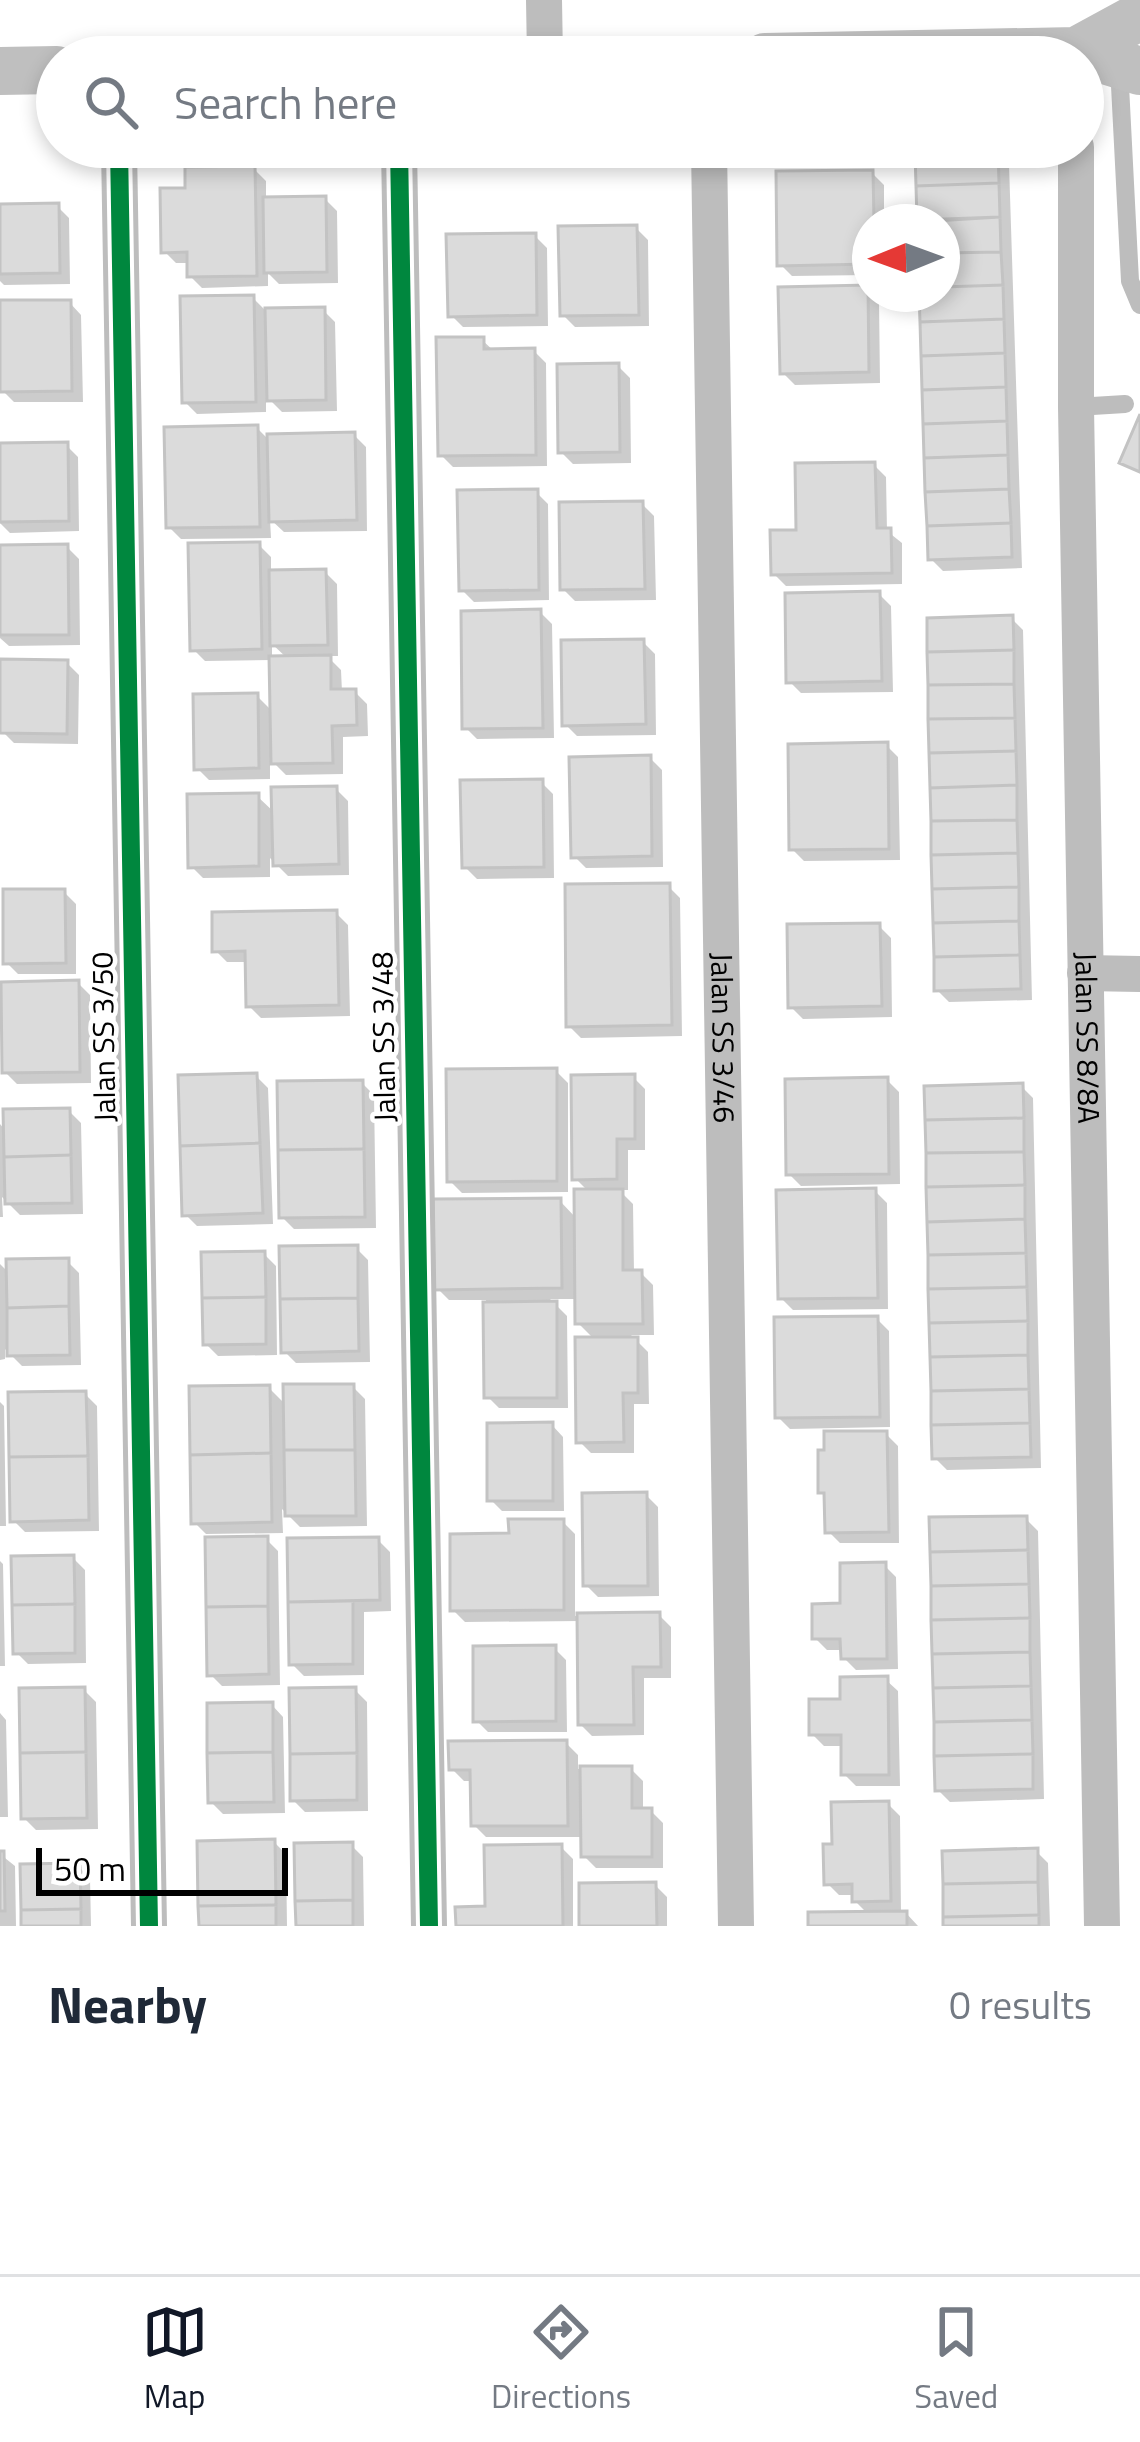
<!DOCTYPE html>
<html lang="en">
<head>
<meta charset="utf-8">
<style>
  body { margin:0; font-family:"Titillium Web",sans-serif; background:#f2f2f3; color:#1f2937 }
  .compass { position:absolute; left:852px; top:204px; width:108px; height:108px; border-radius:50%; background:#fff; box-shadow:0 6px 18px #0003; rotate:269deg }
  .scale { position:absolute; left:36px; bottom:30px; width:252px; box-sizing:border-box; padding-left:12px; border:6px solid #000; border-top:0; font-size:33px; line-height:42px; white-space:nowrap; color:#000; -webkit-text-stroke:9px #fff; paint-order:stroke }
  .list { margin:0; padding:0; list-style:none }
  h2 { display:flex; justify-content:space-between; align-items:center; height:156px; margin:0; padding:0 48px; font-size:51px }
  h2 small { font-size:39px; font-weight:400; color:#747a83 }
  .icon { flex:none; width:66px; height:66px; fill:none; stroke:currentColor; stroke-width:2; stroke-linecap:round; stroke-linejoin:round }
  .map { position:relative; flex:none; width:1140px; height:1926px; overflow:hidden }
  .search { position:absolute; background:#fff; box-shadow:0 6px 18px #0003; left:36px; right:36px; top:36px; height:132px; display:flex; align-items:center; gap:30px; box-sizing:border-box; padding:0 42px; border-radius:66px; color:#747a83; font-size:45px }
  .sheet { height:348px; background:#fff }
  nav { display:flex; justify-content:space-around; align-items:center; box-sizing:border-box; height:168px; border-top:3px solid #e0e1e3; background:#fff; font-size:33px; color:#747a83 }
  nav a { display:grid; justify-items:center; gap:6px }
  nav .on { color:#111827 }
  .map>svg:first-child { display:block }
  .shadow { fill:#0003; fill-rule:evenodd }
  .building { fill:#dbdbdb; stroke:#c3c3c3; stroke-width:3 }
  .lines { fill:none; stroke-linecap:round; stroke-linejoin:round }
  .lane { stroke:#bdbdbd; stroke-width:18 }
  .street { stroke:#bdbdbd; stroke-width:36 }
  .secondary { stroke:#bfbfbf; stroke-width:48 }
  .cycleway-casing { stroke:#fff; stroke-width:26 }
  .cycleway { stroke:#00873e; stroke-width:18 }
  .labels { text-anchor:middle; stroke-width:9; stroke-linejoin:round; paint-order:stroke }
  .street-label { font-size:30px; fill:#000; stroke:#fff }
</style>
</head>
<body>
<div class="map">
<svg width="1140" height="1926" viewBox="0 0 1140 1926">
  <rect width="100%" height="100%" fill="#fff"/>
  <path class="shadow" d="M997 152 1009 164 1022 568 943 571 931 559 922 294H942V222H920L918 155Z
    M254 169 266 181V200L325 199 337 211 338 283 279 284 268 273V286L202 288 190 276V263H176L164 251 188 191Z
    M872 173 884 185V222H870V275L792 276 780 264Z
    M57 206 69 218 70 284 4 285 0 281V207Z
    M636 228 648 240 649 326 575 327 563 315Z
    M535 236 547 248 548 326 463 327 451 315Z
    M867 288 879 300 880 383 795 385 783 373Z
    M253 298 266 311 323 310 335 322 337 411 282 412 266 396V412L197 414 185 402Z
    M70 303 81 315 83 402H14L2 390Z
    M482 340 495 352 534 351 546 363 547 466 453 467 441 455Z
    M618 366 630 378 631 463 573 464 561 452Z
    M257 428 270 441 354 435 366 447 367 531 284 532 270 519 271 538 181 539 169 527Z
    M66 445 78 457 79 531 10 533 0 523V446Z
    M874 465 886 477 887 531 902 543V584L786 586 774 574 799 533Z
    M536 492 548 504 549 600 474 602 462 590Z
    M642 504 654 516 656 600 575 601 563 589Z
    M259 545 271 557V573L325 572 337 584 338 656H327L341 670 342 692H355L367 704 368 736 343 737V774L286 775 270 759V779L209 780 197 768 257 696 273 712 272 660 205 661 193 649ZM272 644 287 658 272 659Z
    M67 547 79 559 80 645 9 646 0 638V548Z
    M879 594 891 606 893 692 801 693 789 681Z
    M540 612 552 624 554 738 477 739 465 727Z
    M1011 618 1023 630 1032 1000 949 1002 937 990Z
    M643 642 655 654 656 735 577 736 565 724Z
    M67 663 79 675 78 744 14 743 2 731Z
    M886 745 898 757 900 860 804 861 792 849Z
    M650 758 662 770 663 867 586 868 574 856Z
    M541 782 553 794 554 878 477 879 465 867Z
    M336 789 348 801 349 875 288 876 270 858V877L203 878 191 866 257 796 275 813Z
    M668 886 680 898 682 1036 581 1038 569 1026Z
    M64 892 76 904V974H18L6 962Z
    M336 913 348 925 350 1016 261 1018 249 1006 248 962H227L215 950Z
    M879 926 891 938 892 1017 803 1019 791 1007Z
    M78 983 90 995 91 1083 17 1084 5 1072Z
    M556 1071 568 1083V1192L462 1193 450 1181Z
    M256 1076 268 1088 273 1224 197 1226 185 1214Z
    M633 1077 645 1089V1150H628V1190H619L633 1204 634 1273H641L653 1285 654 1335H631L648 1352 649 1404H634V1453H591L579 1441 595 1340 578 1323V1299H550L567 1316 568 1408H499L487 1396 486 1300H449L437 1288 560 1201 577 1219 589 1192 575 1178Z
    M887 1080 899 1092 900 1184 801 1186 789 1174Z
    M362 1083 374 1095 376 1228 294 1229 282 1217Z
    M1021 1086 1033 1098 1041 1468 947 1470 935 1458Z
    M69 1111 81 1123 83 1214 20 1215 2 1197 3 1217H0V1124L6 1131Z
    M875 1191 887 1203 888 1309 793 1310 781 1298Z
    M356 1248 368 1260 370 1362 296 1363 284 1351Z
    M264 1254 276 1266 277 1355 218 1356 206 1344Z
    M67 1261 79 1273 81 1365 22 1366 5 1349V1359L0 1360V1264L9 1273Z
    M877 1319 889 1331 890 1427 790 1429 778 1417Z
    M353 1387 365 1399 367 1526 300 1527 282 1509 283 1533 206 1534 194 1522 269 1388 287 1406Z
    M85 1394 97 1406 99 1531 25 1532 13 1520Z
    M0 1402 4 1406 6 1526H0Z
    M552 1425 563 1437 564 1511H502L490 1499Z
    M886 1434 898 1446 899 1543H840L828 1531 827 1499 821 1492Z
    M646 1495 658 1507 659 1596 598 1597 586 1585Z
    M1026 1519 1038 1531 1044 1799 950 1802 938 1790Z
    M563 1522 575 1534V1616L659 1615 671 1627V1678H644V1735L592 1736 580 1724V1621L465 1622 453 1610 512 1536Z
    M266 1539 278 1551 280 1685 222 1686 210 1674Z
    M378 1540 390 1552 391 1611 364 1612V1675L304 1676 292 1664 290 1541Z
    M73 1558 85 1570 86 1663 28 1664 16 1652Z
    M0 1561 3 1564 5 1666H0Z
    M884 1565 896 1577 898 1669 856 1670 844 1658 843 1650H827L815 1638Z
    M554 1648 566 1660 567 1732H488L476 1720Z
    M886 1680 898 1691 900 1786H856L844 1774V1746H824L812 1734 843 1702Z
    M84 1690 96 1702 98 1829 36 1830 24 1818Z
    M355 1690 367 1702 368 1811 305 1812 293 1800Z
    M272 1705 283 1717 285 1813 223 1814 211 1802Z
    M0 1713 6 1720 8 1817H0Z
    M566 1743 578 1755V1769H631L643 1781V1811H651L663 1823V1868H596L584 1856V1837H486L474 1825 473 1781H464L452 1769Z
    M888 1804 900 1816 901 1914 906 1913 918 1926H811L868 1914 855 1901V1895H839L827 1883 835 1847Z
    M274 1842 286 1854 287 1926H202Z
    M351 1845 363 1857 364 1926H299Z
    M561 1847 573 1859V1926H459L488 1909Z
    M1036 1851 1048 1863 1050 1926H947Z
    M0 1854 15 1866 16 1926H0Z
    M78 1866 90 1878 91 1926H24Z
    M655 1885 667 1897V1926H582Z"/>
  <path class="building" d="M998 149 999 183 916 186 915 152Z
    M255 166 257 276 187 277V252L161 253 160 188H185V167Z
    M873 170 874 222H870V264L777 266 776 171Z
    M999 183 1000 217 917 220 916 186Z
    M326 196 327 272 264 273 263 197Z
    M59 203 60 273 0 274V204Z
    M1000 217 1001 252 942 253V222H917Z
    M637 225 639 315 560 316 558 226Z
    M536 233 537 315 448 317 446 234Z
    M1001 252 1003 285 942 287V253Z
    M868 285 869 372 780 374 778 287Z
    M1003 285 1004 319 920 322 919 294H942V287Z
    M254 295 256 402 182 403 180 296Z
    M0 300H71L72 391 0 392Z
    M325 307 326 400 267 401 265 308Z
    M1004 319 1005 353 921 356 920 322Z
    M436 337H484V349L535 348 536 455 438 456Z
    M1005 353 1006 387 922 390 921 356Z
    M619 363 620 452 558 453 557 364Z
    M1006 387 1007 421 923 424 922 390Z
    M1140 414V472L1119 463Z
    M1007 421 1008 455 924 458 923 424Z
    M258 425 260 527 166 528 164 427Z
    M355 432 357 520 269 522 267 434Z
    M68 442 69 521 0 522V443Z
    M1008 455 1009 489 925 492 924 458Z
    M875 462 877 528H891L892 573 771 575 770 530H796L795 463Z
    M538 489 539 590 459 591 457 490Z
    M1009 489 1011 523 927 526 925 492Z
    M643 501 645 589 560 590 559 502Z
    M1011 523 1012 557 928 560 927 526Z
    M260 542 262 649 190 651 188 543Z
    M68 544 69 635H0V545Z
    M326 569 328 645 270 646 269 570Z
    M880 591 882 681 786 683 785 593Z
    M541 609 543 728 462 729 461 611Z
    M1013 615 1014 650 927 652V618Z
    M644 639 646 724 562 726 561 640Z
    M1014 650V684L928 685 927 652Z
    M331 655V689H356L357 725 332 726 333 763 271 764 269 656Z
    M0 659 68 660 67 734 0 733Z
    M1014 684 1015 718 928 719V685Z
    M258 693 259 768 194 770 193 694Z
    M1015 718 1016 751 929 753 928 719Z
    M888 742 889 849 789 850 788 744Z
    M1016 751 1017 785 930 788 929 753Z
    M651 755 652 856 571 858 569 757Z
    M543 779 544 867 462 868 460 780Z
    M1017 785V820L931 821 930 788Z
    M337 786 339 864 273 866 271 787Z
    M259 793V866L188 868 187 794Z
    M1017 820 1018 853 931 855V821Z
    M1018 853 1019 887 932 889 931 855Z
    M670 883 672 1025 566 1027 565 884Z
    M1019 887V921L933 923 932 889Z
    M3 889H65L66 963 3 964Z
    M337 910 339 1005 246 1007 245 951 212 952V912Z
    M1019 921 1020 955 934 957 933 923Z
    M880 923 882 1006 788 1008 787 924Z
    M1020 955 1021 989 934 991V957Z
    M79 980 80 1072 2 1073 1 982Z
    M557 1068V1181L447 1182 446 1069Z
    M257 1073 260 1143 180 1146 178 1075Z
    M635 1074V1139H617V1179L572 1180 571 1075Z
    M888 1077 889 1174 786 1175 785 1079Z
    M363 1080 364 1149 278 1150 277 1081Z
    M1023 1083 1024 1118 925 1120 924 1086Z
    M70 1108 71 1155 4 1157 3 1109Z
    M1024 1118V1152L926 1153 925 1120Z
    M260 1143 263 1213 182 1216 180 1146Z
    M364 1149 365 1217 279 1218 278 1150Z
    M1024 1152 1025 1185 926 1187V1153Z
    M71 1155 72 1203 5 1204 4 1157Z
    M1025 1185V1219L927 1222 926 1187Z
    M876 1188 878 1298 778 1299 776 1190Z
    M574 1189H623V1270H642L643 1324H575Z
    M561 1198 562 1288 434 1290 433 1199Z
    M1025 1219 1026 1253 928 1255 927 1222Z
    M358 1245V1298L280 1299 279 1246Z
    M265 1251 266 1297 202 1298 201 1252Z
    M1026 1253 1027 1287 928 1289V1255Z
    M69 1258V1306L7 1308 6 1259Z
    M1027 1287 1028 1321 929 1323 928 1289Z
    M266 1297V1344L203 1345 202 1298Z
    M358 1298 359 1351 281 1353 280 1299Z
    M557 1301V1398H484L483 1302Z
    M69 1306 70 1355 7 1356V1308Z
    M878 1316 880 1417 775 1418 774 1317Z
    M1028 1321V1355L930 1357 929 1323Z
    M575 1337H638V1393H623L624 1442 576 1443Z
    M1028 1355 1029 1389 931 1391 930 1357Z
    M283 1384H354L355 1450H284Z
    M270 1385 271 1453 190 1455 189 1386Z
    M1029 1389 1030 1423 931 1425V1391Z
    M86 1391 88 1456 9 1457 8 1392Z
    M553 1422V1501H487V1423Z
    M1030 1423 1031 1457 932 1459 931 1425Z
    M824 1431H887L889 1532 825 1533 824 1493H818V1450H824Z
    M284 1450H355L356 1516H285Z
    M271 1453 272 1522 191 1524 190 1455Z
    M88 1456 89 1520 10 1522 9 1457Z
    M647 1492 648 1586H583L582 1493Z
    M1027 1516 1028 1550 930 1552 929 1517Z
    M508 1519H564V1610L450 1611V1534L509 1533Z
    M268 1536V1606L206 1607 205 1537Z
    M379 1537 380 1600 288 1602 287 1538Z
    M1028 1550 1029 1584 931 1586 930 1552Z
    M74 1555 75 1604 12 1605 11 1556Z
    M886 1562 887 1659H841L840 1639H812V1604L840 1603V1563Z
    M1029 1584 1030 1618 931 1620V1586Z
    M353 1601V1664L289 1665 288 1602Z
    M75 1604V1653L13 1654 12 1605Z
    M268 1606 269 1674 207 1676 206 1607Z
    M660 1612 661 1667H633L634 1725H578L577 1613Z
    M1030 1618V1652L932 1654 931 1620Z
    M556 1645V1721L473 1722V1646Z
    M1030 1652 1031 1686 933 1688 932 1654Z
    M888 1676 889 1775H841V1735H809V1699H840V1677Z
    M1031 1686 1032 1720 934 1722 933 1688Z
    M85 1687 86 1752 20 1753 19 1688Z
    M356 1687 357 1753 290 1754 289 1688Z
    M273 1702V1752L207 1753V1703Z
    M1032 1720 1033 1754 934 1756V1722Z
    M567 1740 568 1826H471L470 1770H449L448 1741Z
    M86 1752 87 1818 21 1819 20 1753Z
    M273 1752 274 1802 208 1803 207 1753Z
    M357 1753V1800L290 1801V1754Z
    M1033 1754V1789L935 1791 934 1756Z
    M580 1766H632V1808H652V1857H581Z
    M889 1801 891 1901 852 1902V1884L824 1885 823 1844H832L831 1802Z
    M275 1839 276 1905 198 1906 197 1841Z
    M353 1842V1900L295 1901 294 1843Z
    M562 1844 563 1926H456L455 1907 485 1906 484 1845Z
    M1038 1848V1882L943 1884 942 1851Z
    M0 1851H4L5 1911H0Z
    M80 1863 81 1909 21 1910 20 1864Z
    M656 1882 657 1926H579V1883Z
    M1038 1882 1039 1915 943 1917V1884Z
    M353 1900V1926H296L295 1901Z
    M276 1905V1926H199L198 1906Z
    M81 1909V1926H21V1910Z
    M907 1911V1926H808V1912Z
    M1039 1915V1926H943V1917Z"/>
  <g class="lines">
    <path class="lane" d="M1119 66 1130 281 1140 305
      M1076 407 1125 404"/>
    <g class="street">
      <path d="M544 0 545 57"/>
      <path d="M119 147 149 1926"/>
      <path d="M399 147 429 1926"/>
      <path id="s1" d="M709 147 736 1926"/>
      <path id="s2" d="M1076 147V407L1102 1926"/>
      <path d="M1085 973 1140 974"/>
    </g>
    <path class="secondary" d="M1076 51 1135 19H1140
      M765 57 1076 51 1140 71
      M0 71 57 70"/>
    <defs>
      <path id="cycleway" d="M119 147 149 1926
        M399 147 429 1926"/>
    </defs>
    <use href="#cycleway" class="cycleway-casing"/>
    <use href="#cycleway" class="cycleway"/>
  </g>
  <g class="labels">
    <g class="street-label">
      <text dy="10" stroke="none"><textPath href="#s1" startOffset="891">Jalan SS 3/46</textPath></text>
      <text transform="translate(104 1037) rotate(-91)" y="10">Jalan SS 3/50</text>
      <text transform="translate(384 1037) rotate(-91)" y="10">Jalan SS 3/48</text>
      <text dy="10" stroke="none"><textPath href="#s2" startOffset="891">Jalan SS 8/8A</textPath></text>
    </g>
  </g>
</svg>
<svg class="compass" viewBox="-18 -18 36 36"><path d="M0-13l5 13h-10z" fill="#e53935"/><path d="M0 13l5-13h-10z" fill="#747a83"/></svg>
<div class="scale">50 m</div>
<div class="search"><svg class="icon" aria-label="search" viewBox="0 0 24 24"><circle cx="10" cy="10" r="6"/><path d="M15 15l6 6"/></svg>Search here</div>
</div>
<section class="sheet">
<h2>Nearby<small>0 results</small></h2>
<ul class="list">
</ul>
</section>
<nav>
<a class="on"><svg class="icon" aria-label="map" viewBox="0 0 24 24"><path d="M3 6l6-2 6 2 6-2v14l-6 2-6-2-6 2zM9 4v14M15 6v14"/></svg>Map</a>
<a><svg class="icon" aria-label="directions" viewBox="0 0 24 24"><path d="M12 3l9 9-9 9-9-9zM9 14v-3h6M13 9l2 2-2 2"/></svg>Directions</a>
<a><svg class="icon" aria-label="saved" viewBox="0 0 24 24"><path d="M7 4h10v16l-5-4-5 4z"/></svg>Saved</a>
</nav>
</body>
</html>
